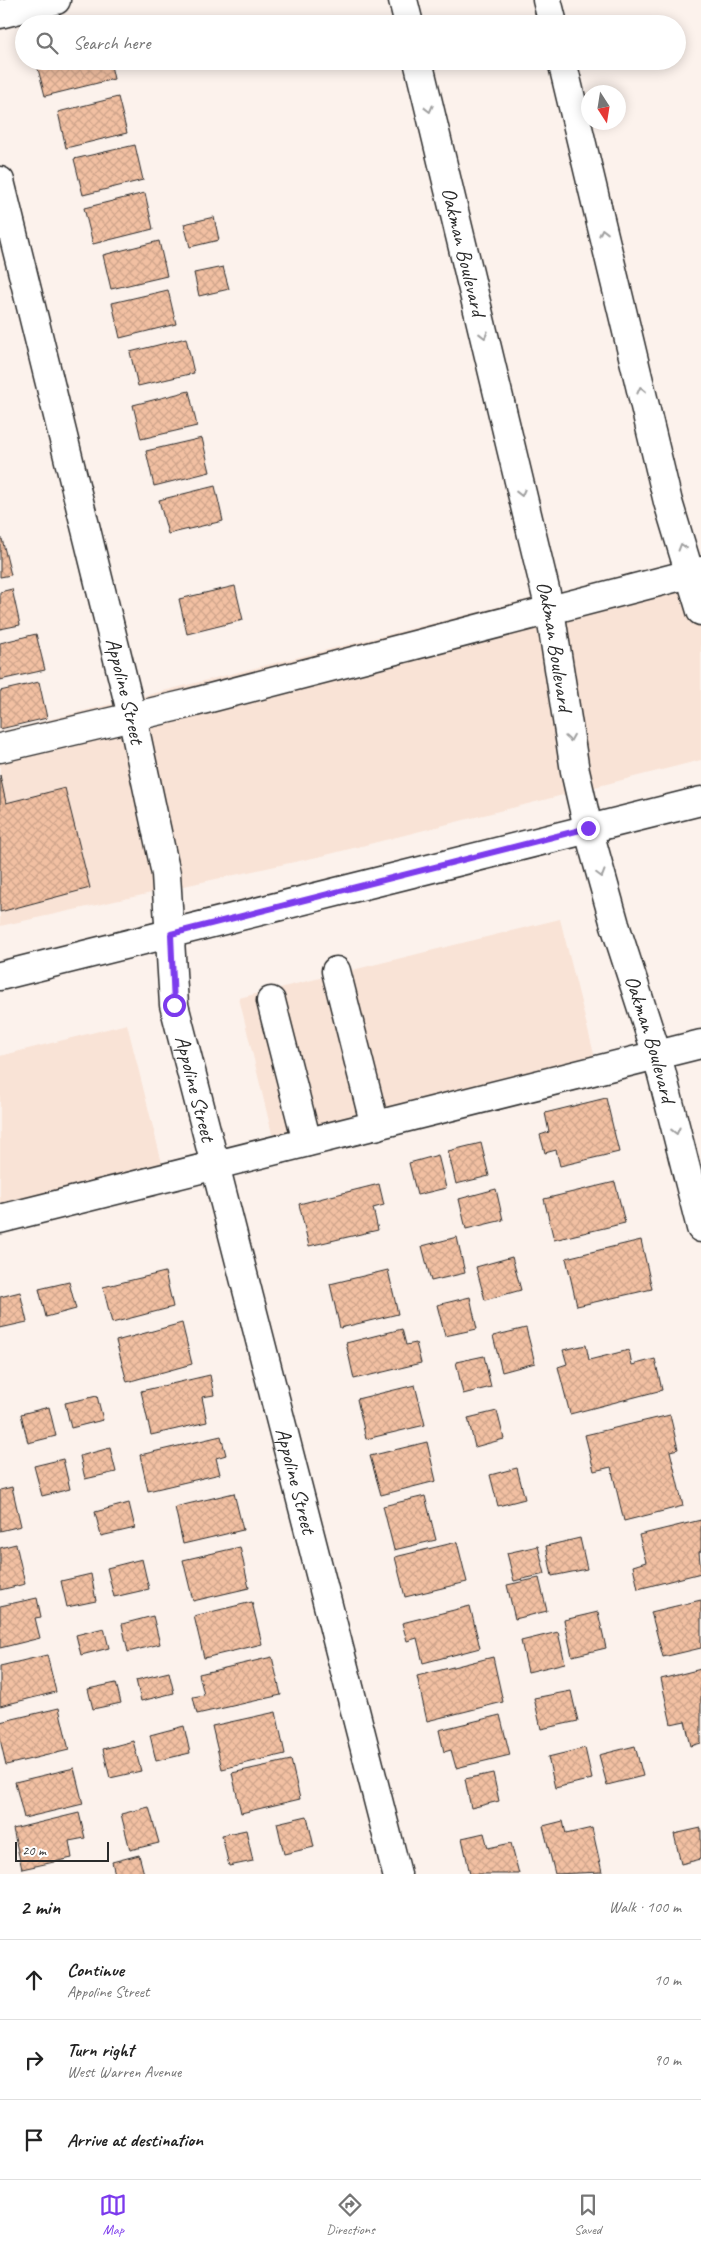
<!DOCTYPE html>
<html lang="en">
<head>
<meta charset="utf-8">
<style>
  body { margin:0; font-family:Caveat,sans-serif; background:#f6f6f6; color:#222 }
  .compass { position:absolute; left:581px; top:85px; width:45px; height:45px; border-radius:50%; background:#fff; box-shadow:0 2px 12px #0003; rotate:168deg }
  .scale { position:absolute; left:15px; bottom:12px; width:94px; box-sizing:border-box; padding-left:5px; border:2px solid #2b2b2b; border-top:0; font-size:14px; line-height:18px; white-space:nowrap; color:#2b2b2b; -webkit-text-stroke:4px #fff; paint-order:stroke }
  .stop { position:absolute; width:15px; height:15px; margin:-11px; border:4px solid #7c3aed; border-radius:50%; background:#fff }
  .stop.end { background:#7c3aed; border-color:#fff; box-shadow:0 1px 5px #0008 }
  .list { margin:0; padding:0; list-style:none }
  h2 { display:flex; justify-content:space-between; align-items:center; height:65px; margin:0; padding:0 20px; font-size:21px }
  h2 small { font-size:16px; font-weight:400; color:#767676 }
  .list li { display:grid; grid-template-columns:32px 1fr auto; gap:15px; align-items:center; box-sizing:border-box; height:80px; padding:0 20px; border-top:1px solid #e0e0e0 }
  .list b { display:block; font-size:19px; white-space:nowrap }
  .list p { margin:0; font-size:16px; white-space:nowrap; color:#767676 }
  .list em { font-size:16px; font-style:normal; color:#767676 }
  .icon { flex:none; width:28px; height:28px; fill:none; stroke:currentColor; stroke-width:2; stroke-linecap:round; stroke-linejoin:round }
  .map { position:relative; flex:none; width:701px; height:1874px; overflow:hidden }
  .search { position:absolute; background:#fff; box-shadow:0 2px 12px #0003; left:15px; right:15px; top:15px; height:55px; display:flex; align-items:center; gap:12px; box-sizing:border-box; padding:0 18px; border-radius:28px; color:#767676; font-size:19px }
  .sheet { height:305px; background:#fff }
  nav { display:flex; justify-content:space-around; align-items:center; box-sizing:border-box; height:70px; border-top:1px solid #e0e0e0; background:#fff; font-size:14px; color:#767676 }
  nav a { display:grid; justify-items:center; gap:2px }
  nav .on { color:#7c3aed }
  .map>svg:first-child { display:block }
  .built { fill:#f9e3d6 }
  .building { fill:url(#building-cross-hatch); stroke:#2b2b2b }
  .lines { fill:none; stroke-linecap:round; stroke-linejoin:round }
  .minor-casing { stroke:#2b2b2b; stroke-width:31 }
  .major-casing { stroke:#2b2b2b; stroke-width:31 }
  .minor { stroke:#fff; stroke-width:28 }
  .major { stroke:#fff; stroke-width:28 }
  .oneway { stroke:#a0a0a0 }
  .route { stroke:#7c3aed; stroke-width:6 }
  .labels { text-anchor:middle; stroke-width:5; stroke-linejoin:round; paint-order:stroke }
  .street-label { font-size:21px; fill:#2b2b2b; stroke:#fff }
</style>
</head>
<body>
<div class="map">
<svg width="701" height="1874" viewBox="0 0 701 1874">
  <defs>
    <pattern id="building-cross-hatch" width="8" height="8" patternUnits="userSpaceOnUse" patternTransform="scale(1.25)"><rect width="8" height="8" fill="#f2c0a2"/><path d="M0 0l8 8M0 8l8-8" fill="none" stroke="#d0a58c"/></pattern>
  </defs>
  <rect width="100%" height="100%" fill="#fcf2ec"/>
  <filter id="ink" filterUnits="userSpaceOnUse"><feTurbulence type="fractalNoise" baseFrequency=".02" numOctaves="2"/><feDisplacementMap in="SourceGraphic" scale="10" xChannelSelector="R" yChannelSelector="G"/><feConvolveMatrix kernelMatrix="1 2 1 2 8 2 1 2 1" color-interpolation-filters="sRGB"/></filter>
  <g filter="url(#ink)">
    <path class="built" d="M701 556V760L322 856 0 926V732Z
      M560 919 595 1058 273 1138 239 998Z
      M127 1024 162 1163 0 1204V1056Z"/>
    <path class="building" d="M36 61H110L114 79 45 96Z
      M118 97 127 133 66 148 58 112Z
      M135 145 143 180 83 195 74 159Z
      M145 193 153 229 93 244 84 208Z
      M214 217 219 240 190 247 184 224Z
      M159 241 167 276 111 289 103 255Z
      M223 267 229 289 199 296 194 273Z
      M168 290 176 324 120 338 112 303Z
      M186 338 194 373 138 386 130 352Z
      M189 391 197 426 141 439 133 405Z
      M202 438 210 472 154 486 146 451Z
      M215 486 223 521 168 534 159 500Z
      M0 539H2L11 575 0 577Z
      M235 586 243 620 187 634 179 599Z
      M12 589 20 625 0 629V592Z
      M36 634 45 670 0 680V643Z
      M39 682 47 718 0 729V691Z
      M0 775 6 803 65 788 90 888 0 912Z
      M606 1098 619 1152 560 1166 556 1150 545 1153 540 1135 549 1132 545 1113Z
      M481 1143 489 1176 456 1184 448 1151Z
      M438 1155 446 1188 417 1195 409 1163Z
      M615 1182 625 1223 554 1240 544 1199Z
      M379 1184 384 1205 373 1208 378 1230 309 1246 299 1204Z
      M496 1189 503 1220 466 1229 459 1199Z
      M457 1237 465 1273 431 1281 422 1246Z
      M641 1240 652 1289 577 1306 566 1258Z
      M512 1257 521 1290 485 1300 476 1267Z
      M388 1270 398 1314 340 1328 330 1284Z
      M165 1272 173 1307 112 1323 103 1287Z
      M69 1282 76 1309 46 1317 39 1289Z
      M20 1292 27 1322 0 1328V1297Z
      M470 1297 477 1329 445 1336 437 1305Z
      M182 1323 192 1364 127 1382 116 1341Z
      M526 1328 535 1363 502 1372 493 1336Z
      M402 1329 406 1345 416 1343 421 1363 354 1379 346 1343Z
      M586 1345 589 1360 629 1350 632 1365 655 1359 662 1390 570 1414 558 1367 567 1364 563 1350Z
      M484 1356 491 1387 463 1394 456 1362Z
      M210 1375 214 1395 202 1397 207 1422 151 1435 141 1391Z
      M415 1385 425 1425 366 1439 357 1399Z
      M97 1396 103 1420 71 1428 65 1403Z
      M49 1407 56 1436 28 1443 21 1414Z
      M497 1411 504 1439 475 1447 468 1418Z
      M670 1415 678 1449 670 1451 683 1506 624 1521 611 1467 594 1471 585 1435Z
      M221 1436 226 1455 216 1458 220 1474 148 1491 140 1455Z
      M427 1442 436 1481 381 1495 370 1456Z
      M110 1448 116 1472 85 1479 80 1456Z
      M63 1459 70 1489 42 1496 34 1466Z
      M517 1468 525 1499 498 1506 490 1475Z
      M12 1487 21 1526 0 1531V1490Z
      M234 1493 243 1530 183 1544 175 1507Z
      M425 1496 436 1540 394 1550 383 1506Z
      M129 1503 135 1528 101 1536 95 1512Z
      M701 1520V1551L699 1552 701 1573 638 1589 633 1566 646 1562 639 1535Z
      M580 1538 587 1569 552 1576 546 1546Z
      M457 1542 467 1582 405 1597 395 1557Z
      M16 1544 25 1584 0 1590V1548Z
      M538 1546 545 1574 514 1581 507 1553Z
      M240 1547 249 1588 193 1601 183 1560Z
      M142 1559 149 1589 114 1597 107 1568Z
      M91 1574 96 1601 67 1607 61 1581Z
      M539 1578 547 1611 515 1619 507 1585Z
      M37 1598 41 1617 35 1618 40 1638 0 1648V1606Z
      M701 1600V1648L663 1657 651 1612Z
      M252 1602 262 1644 204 1658 194 1616Z
      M470 1606 480 1648 423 1663 417 1638 407 1641 402 1623Z
      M598 1612 606 1648 572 1656 564 1620Z
      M153 1616 160 1644 128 1652 122 1624Z
      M104 1628 109 1648 81 1655 76 1635Z
      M558 1632 565 1663 528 1672 521 1641Z
      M47 1655 56 1692 0 1706V1666Z
      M272 1657 281 1695 197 1714 193 1697 204 1695 199 1674Z
      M493 1657 503 1702 427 1721 417 1676Z
      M701 1669V1743L691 1746 685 1721 671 1724 661 1679Z
      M169 1672 174 1693 141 1701 136 1680Z
      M116 1683 121 1703 93 1709 88 1689Z
      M571 1691 578 1721 541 1729 534 1698Z
      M59 1708 69 1750 6 1765 0 1739V1722Z
      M276 1712 285 1754 222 1769 212 1726Z
      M500 1715 510 1755 456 1768 451 1750 444 1752 439 1730Z
      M184 1726 190 1753 156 1761 150 1735Z
      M133 1741 141 1771 110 1778 103 1749Z
      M635 1746 643 1776 607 1785 599 1755Z
      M585 1748 592 1779 555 1788 548 1757Z
      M291 1760 300 1799 241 1813 232 1773Z
      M74 1768 83 1804 24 1818 15 1782Z
      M493 1773 499 1801 471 1808 465 1779Z
      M149 1807 159 1843 130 1850 121 1814Z
      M79 1813 85 1838 69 1841 72 1858 22 1869 13 1829Z
      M307 1816 314 1847 284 1854 277 1823Z
      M563 1821 566 1834 592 1828 602 1872 555 1874 543 1826Z
      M701 1828V1859L681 1864 674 1834Z
      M246 1830 253 1861 229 1866 222 1835Z
      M484 1833 488 1848 511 1843 519 1874H470L462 1838Z
      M139 1855 144 1874H115L112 1862Z"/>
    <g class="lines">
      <defs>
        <g id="minor">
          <path d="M403 0 409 24"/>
          <path d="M547 0 553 24"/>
          <path d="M0 14 56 0"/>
          <path id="s1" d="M418 61 550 610 575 771 588 828 615 925 657 1055 701 1228"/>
          <path d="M562 61 668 502 701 611"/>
          <path id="s2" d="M0 181 132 716 166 874 174 1005 397 1874"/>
          <path d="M0 748 187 704 701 571"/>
          <path d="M336 971 375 1126"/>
          <path d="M271 1001 307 1142"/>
          <path d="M0 1219 701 1044"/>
        </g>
        <path id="major" d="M0 976 701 801"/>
      </defs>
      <use href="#minor" class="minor-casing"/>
      <use href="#major" class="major-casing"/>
      <use href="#minor" class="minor"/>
      <use href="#major" class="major"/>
    </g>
    <defs><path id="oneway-chevron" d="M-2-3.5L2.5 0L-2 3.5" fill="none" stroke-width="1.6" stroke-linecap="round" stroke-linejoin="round" transform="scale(1.25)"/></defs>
    <g class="oneway">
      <use href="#oneway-chevron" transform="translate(429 109) rotate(76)"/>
      <use href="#oneway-chevron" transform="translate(603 232) rotate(-104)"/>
      <use href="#oneway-chevron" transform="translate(484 335) rotate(76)"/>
      <use href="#oneway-chevron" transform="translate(641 390) rotate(-104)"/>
      <use href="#oneway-chevron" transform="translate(521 493) rotate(76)"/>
      <use href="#oneway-chevron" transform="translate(682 547) rotate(-107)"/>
      <use href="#oneway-chevron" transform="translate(570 738) rotate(81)"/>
      <use href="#oneway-chevron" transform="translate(601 874) rotate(74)"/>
      <use href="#oneway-chevron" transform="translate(676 1131) rotate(76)"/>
    </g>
  </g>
  <g class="lines" filter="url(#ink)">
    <path class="route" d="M174 1005 171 934 588 828"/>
  </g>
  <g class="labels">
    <g class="street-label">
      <text dy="7" stroke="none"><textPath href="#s1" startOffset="196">Oakman Boulevard</textPath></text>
      <text dy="7" stroke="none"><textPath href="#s1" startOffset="601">Oakman Boulevard</textPath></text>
      <text dy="7" stroke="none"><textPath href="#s2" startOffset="525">Appoline Street</textPath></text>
      <text dy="7" stroke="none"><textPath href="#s1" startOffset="1006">Oakman Boulevard</textPath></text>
      <text dy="7" stroke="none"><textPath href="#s2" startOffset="930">Appoline Street</textPath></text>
      <text dy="7" stroke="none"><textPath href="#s2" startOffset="1335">Appoline Street</textPath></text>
    </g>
  </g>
</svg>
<svg class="compass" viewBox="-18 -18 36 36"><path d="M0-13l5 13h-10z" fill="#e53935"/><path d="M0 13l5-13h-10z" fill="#767676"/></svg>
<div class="scale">20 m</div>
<div class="stop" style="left:174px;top:1005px"></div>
<div class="stop end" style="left:588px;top:828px"></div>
<div class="search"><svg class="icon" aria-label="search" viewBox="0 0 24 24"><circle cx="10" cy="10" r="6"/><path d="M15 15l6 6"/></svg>Search here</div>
</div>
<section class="sheet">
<h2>2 min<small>Walk · 100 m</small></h2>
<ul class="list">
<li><svg class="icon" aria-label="ahead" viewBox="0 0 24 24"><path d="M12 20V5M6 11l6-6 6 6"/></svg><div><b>Continue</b><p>Appoline Street</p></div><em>10 m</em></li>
<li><svg class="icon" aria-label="right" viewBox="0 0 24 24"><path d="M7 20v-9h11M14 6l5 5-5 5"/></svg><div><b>Turn right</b><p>West Warren Avenue</p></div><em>90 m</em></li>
<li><svg class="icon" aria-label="arrive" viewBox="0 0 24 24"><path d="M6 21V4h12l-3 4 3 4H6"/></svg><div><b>Arrive at destination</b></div></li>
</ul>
</section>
<nav>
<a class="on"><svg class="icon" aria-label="map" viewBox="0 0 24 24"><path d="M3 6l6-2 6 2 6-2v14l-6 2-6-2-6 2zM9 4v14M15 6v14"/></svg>Map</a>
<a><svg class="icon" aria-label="directions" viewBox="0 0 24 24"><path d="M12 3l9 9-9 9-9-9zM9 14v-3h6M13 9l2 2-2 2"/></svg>Directions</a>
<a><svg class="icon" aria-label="saved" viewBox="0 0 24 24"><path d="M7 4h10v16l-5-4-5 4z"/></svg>Saved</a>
</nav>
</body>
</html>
